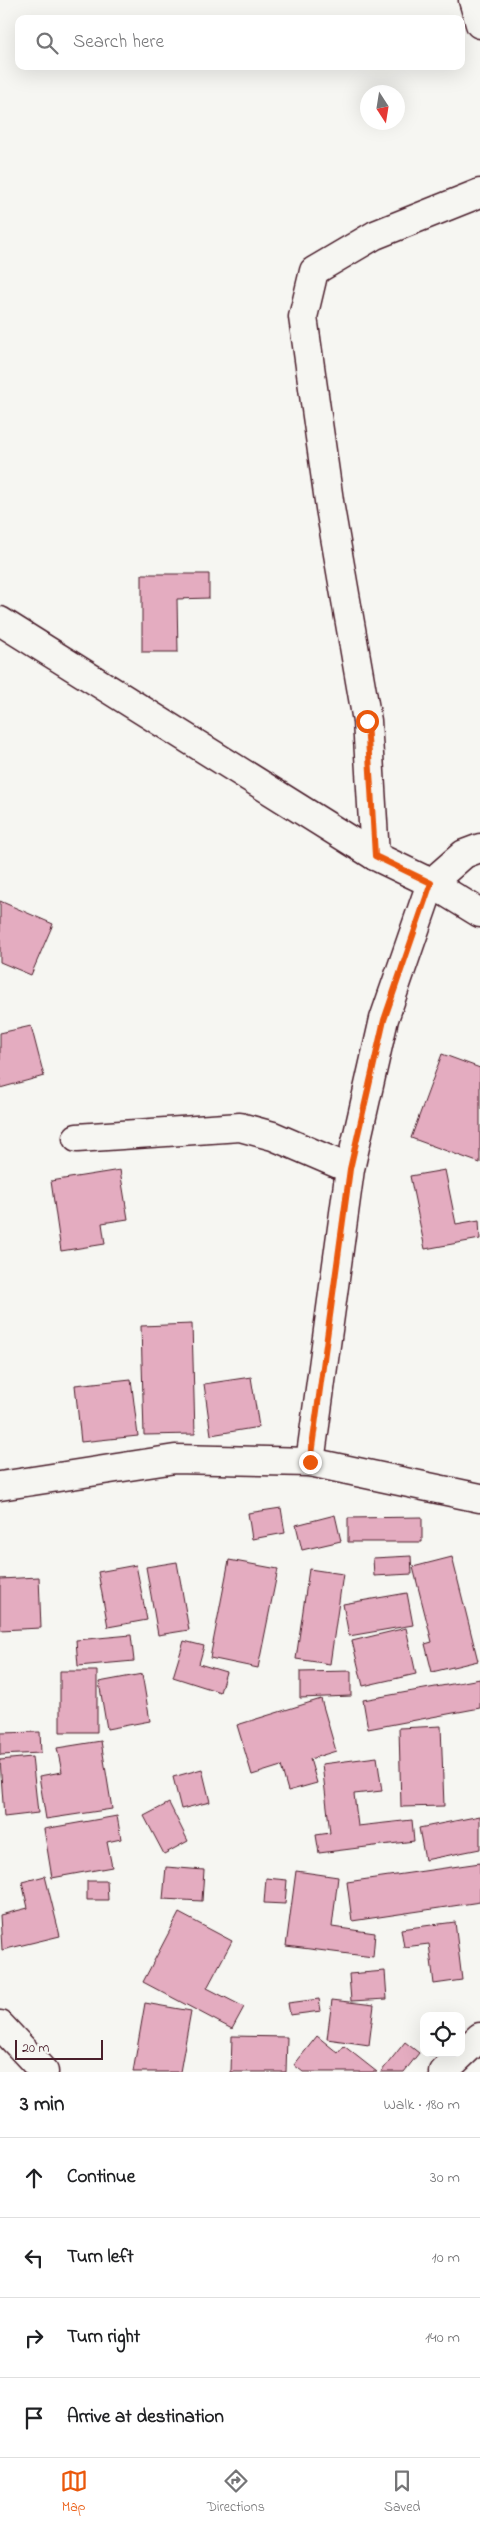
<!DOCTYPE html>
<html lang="en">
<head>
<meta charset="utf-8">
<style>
  body { margin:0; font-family:"Indie Flower",sans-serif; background:#f6f6f6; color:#202124 }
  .controls { position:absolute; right:15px; bottom:15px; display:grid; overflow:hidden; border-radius:10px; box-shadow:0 5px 20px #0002 }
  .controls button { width:45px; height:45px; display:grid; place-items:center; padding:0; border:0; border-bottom:1px solid #e0e0e0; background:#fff; color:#202124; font:25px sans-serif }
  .compass { position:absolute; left:360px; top:85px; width:45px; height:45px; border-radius:50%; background:#fff; box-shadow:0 5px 20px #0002; rotate:168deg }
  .scale { position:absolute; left:15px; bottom:12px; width:88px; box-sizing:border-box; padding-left:5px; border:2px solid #4a1f2b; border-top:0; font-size:14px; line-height:18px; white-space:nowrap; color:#4a1f2b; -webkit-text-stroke:4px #f6f6f2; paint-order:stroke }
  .stop { position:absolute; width:15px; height:15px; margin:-11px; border:4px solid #ea580c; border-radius:50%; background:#fff }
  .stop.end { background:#ea580c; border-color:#fff; box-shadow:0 1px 5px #0008 }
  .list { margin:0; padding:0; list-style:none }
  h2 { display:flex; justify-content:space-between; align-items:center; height:65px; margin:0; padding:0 20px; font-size:21px }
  h2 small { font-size:16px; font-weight:400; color:#757577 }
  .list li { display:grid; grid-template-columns:32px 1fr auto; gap:15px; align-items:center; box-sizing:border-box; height:80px; padding:0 20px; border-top:1px solid #e0e0e0 }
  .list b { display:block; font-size:19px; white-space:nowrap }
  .list em { font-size:16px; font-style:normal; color:#757577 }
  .icon { flex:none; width:28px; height:28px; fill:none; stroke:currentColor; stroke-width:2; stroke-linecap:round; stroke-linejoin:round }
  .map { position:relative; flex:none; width:480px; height:2072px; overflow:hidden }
  .search { position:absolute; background:#fff; box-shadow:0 5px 20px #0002; left:15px; right:15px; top:15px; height:55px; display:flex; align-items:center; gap:12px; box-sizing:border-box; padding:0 18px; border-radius:10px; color:#757577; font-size:19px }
  .sheet { height:385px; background:#fff }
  nav { display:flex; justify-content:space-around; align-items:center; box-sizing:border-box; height:70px; border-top:1px solid #e0e0e0; background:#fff; font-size:14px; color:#757577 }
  nav a { display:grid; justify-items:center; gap:2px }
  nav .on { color:#ea580c }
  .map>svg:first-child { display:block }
  .building { fill:#e4acc0; stroke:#4a1f2b }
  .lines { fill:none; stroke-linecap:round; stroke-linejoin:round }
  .street-casing { stroke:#4a1f2b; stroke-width:31 }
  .secondary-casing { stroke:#4a1f2b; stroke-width:31 }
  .street { stroke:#f6f6f2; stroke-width:28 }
  .secondary { stroke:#f6f6f2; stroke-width:28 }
  .route { stroke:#ea580c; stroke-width:6 }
</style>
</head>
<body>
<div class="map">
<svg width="480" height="2072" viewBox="0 0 480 2072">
  <rect width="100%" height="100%" fill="#f6f6f2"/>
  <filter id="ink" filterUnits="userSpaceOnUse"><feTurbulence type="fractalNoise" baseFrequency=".02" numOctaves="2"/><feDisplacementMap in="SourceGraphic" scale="10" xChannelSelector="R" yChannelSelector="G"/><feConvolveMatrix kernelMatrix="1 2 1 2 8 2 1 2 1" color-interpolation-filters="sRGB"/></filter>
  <g filter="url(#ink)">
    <path class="building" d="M142 574H209V598L177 599 178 652H142Z
      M0 901 53 924 31 975 0 962Z
      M31 1026 44 1076 0 1088V1033Z
      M442 1054 480 1068V1163L411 1138Z
      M120 1170 128 1219 102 1223 105 1244 61 1251 51 1181Z
      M445 1170 456 1224 479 1220 480 1239 425 1249 410 1176Z
      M192 1324 195 1434 144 1435 141 1326Z
      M251 1377 259 1427 211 1435 204 1384Z
      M131 1379 138 1436 81 1442 75 1385Z
      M281 1508 285 1533 252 1539 248 1513Z
      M335 1515 341 1541 302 1550 296 1525Z
      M422 1517V1542H348V1518Z
      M411 1556 412 1574 374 1576 373 1558Z
      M452 1557 478 1661 432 1672 425 1644 432 1642 413 1567Z
      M229 1560 278 1569 258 1668 210 1658Z
      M177 1562 189 1630 158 1635 146 1567Z
      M136 1565 147 1620 108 1627 98 1572Z
      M309 1569 343 1574 330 1664 296 1659Z
      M39 1577 41 1628 0 1630V1579Z
      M407 1593 413 1625 349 1636 343 1604Z
      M406 1628 416 1674 363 1686 352 1641Z
      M131 1635 134 1661 78 1666 76 1640Z
      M184 1641 204 1646 199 1664 226 1672 220 1692 173 1677Z
      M60 1671H97V1732H60Z
      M351 1671V1696L300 1698V1672Z
      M142 1674 150 1721 107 1729 99 1682Z
      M480 1679V1708L368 1729 363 1700Z
      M321 1699 336 1751 310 1759 317 1783 288 1791 281 1766 252 1775 237 1725Z
      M441 1726 444 1806 401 1807 399 1728Z
      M40 1732 41 1753 0 1755V1733Z
      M101 1741 112 1809 46 1819 39 1776 62 1772 57 1748Z
      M32 1757 38 1813 4 1817 0 1760Z
      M377 1757 382 1791 354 1794 358 1826 412 1820 414 1841 319 1853 316 1835 330 1833 322 1764Z
      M202 1769 210 1802 181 1809 173 1777Z
      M169 1803 188 1841 164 1854 144 1816Z
      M117 1816 121 1839 107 1842 112 1867 52 1878 44 1829Z
      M480 1816V1849L425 1860 419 1828Z
      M480 1863V1902L352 1921 347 1882Z
      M166 1867 204 1870 202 1901 163 1899Z
      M296 1871 338 1877 332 1927 375 1933 373 1957 286 1946Z
      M45 1876 60 1936 2 1950 0 1915 28 1908 22 1882Z
      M266 1878 287 1880 285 1904 264 1903Z
      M87 1881H107L108 1900H87Z
      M179 1913 232 1941 207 1988 244 2007 232 2029 143 1982Z
      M455 1922 462 1980 434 1984 429 1944 404 1947 401 1929Z
      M385 1971 387 1999 351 2001 349 1974Z
      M319 1999 321 2011 290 2015 288 2003Z
      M332 2000 374 2005 369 2045 327 2039Z
      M145 2003 191 2011 180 2072H133Z
      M232 2036 287 2037 286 2072H231Z
      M317 2036 338 2053 344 2046 377 2072H303L294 2065Z
      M405 2042 419 2053 404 2072H381Z"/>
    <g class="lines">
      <defs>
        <path id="street" d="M473 0 480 24
          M375 856 367 721 330 508 303 317 314 271 375 235 480 193
          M77 1138 240 1127 273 1136 350 1169
          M310 1462 350 1169 384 1019 431 883 464 854 480 848
          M0 2025 44 2072
          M443 2072 480 2037"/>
        <path id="secondary" d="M0 621 375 856 431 883 480 913
          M0 1486 175 1459 310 1462 480 1498"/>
      </defs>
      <use href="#street" class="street-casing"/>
      <use href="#secondary" class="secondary-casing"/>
      <use href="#street" class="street"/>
      <use href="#secondary" class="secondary"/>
    </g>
  </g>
  <g class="lines" filter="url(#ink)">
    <path class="route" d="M310 1462 350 1169 384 1020 431 883 375 856 367 721"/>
  </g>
</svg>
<div class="controls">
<button><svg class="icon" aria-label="locate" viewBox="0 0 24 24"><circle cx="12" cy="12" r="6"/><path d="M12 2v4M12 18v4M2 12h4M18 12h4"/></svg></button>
</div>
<svg class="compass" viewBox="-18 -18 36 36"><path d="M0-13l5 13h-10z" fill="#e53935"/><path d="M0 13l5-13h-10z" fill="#757577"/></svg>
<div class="scale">20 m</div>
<div class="stop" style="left:367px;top:721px"></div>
<div class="stop end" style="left:310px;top:1462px"></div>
<div class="search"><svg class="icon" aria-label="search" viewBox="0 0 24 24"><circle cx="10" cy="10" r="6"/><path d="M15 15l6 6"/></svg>Search here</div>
</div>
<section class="sheet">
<h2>3 min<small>Walk · 180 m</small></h2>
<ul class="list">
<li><svg class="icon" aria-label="ahead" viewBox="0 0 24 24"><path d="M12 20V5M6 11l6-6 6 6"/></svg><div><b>Continue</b></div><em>30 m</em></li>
<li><svg class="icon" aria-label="left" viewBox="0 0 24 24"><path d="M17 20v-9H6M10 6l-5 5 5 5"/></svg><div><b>Turn left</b></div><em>10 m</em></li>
<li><svg class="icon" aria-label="right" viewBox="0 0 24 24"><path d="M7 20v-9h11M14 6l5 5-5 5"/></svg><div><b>Turn right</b></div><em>140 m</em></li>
<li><svg class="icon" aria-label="arrive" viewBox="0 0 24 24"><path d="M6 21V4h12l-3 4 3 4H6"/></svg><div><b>Arrive at destination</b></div></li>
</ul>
</section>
<nav>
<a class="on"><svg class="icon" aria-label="map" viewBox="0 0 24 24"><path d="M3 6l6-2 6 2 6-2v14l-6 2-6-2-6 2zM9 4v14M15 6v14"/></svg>Map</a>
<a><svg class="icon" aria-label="directions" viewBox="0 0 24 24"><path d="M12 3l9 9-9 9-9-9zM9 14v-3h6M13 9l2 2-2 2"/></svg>Directions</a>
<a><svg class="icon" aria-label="saved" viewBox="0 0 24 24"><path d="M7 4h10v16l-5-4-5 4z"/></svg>Saved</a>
</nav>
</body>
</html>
